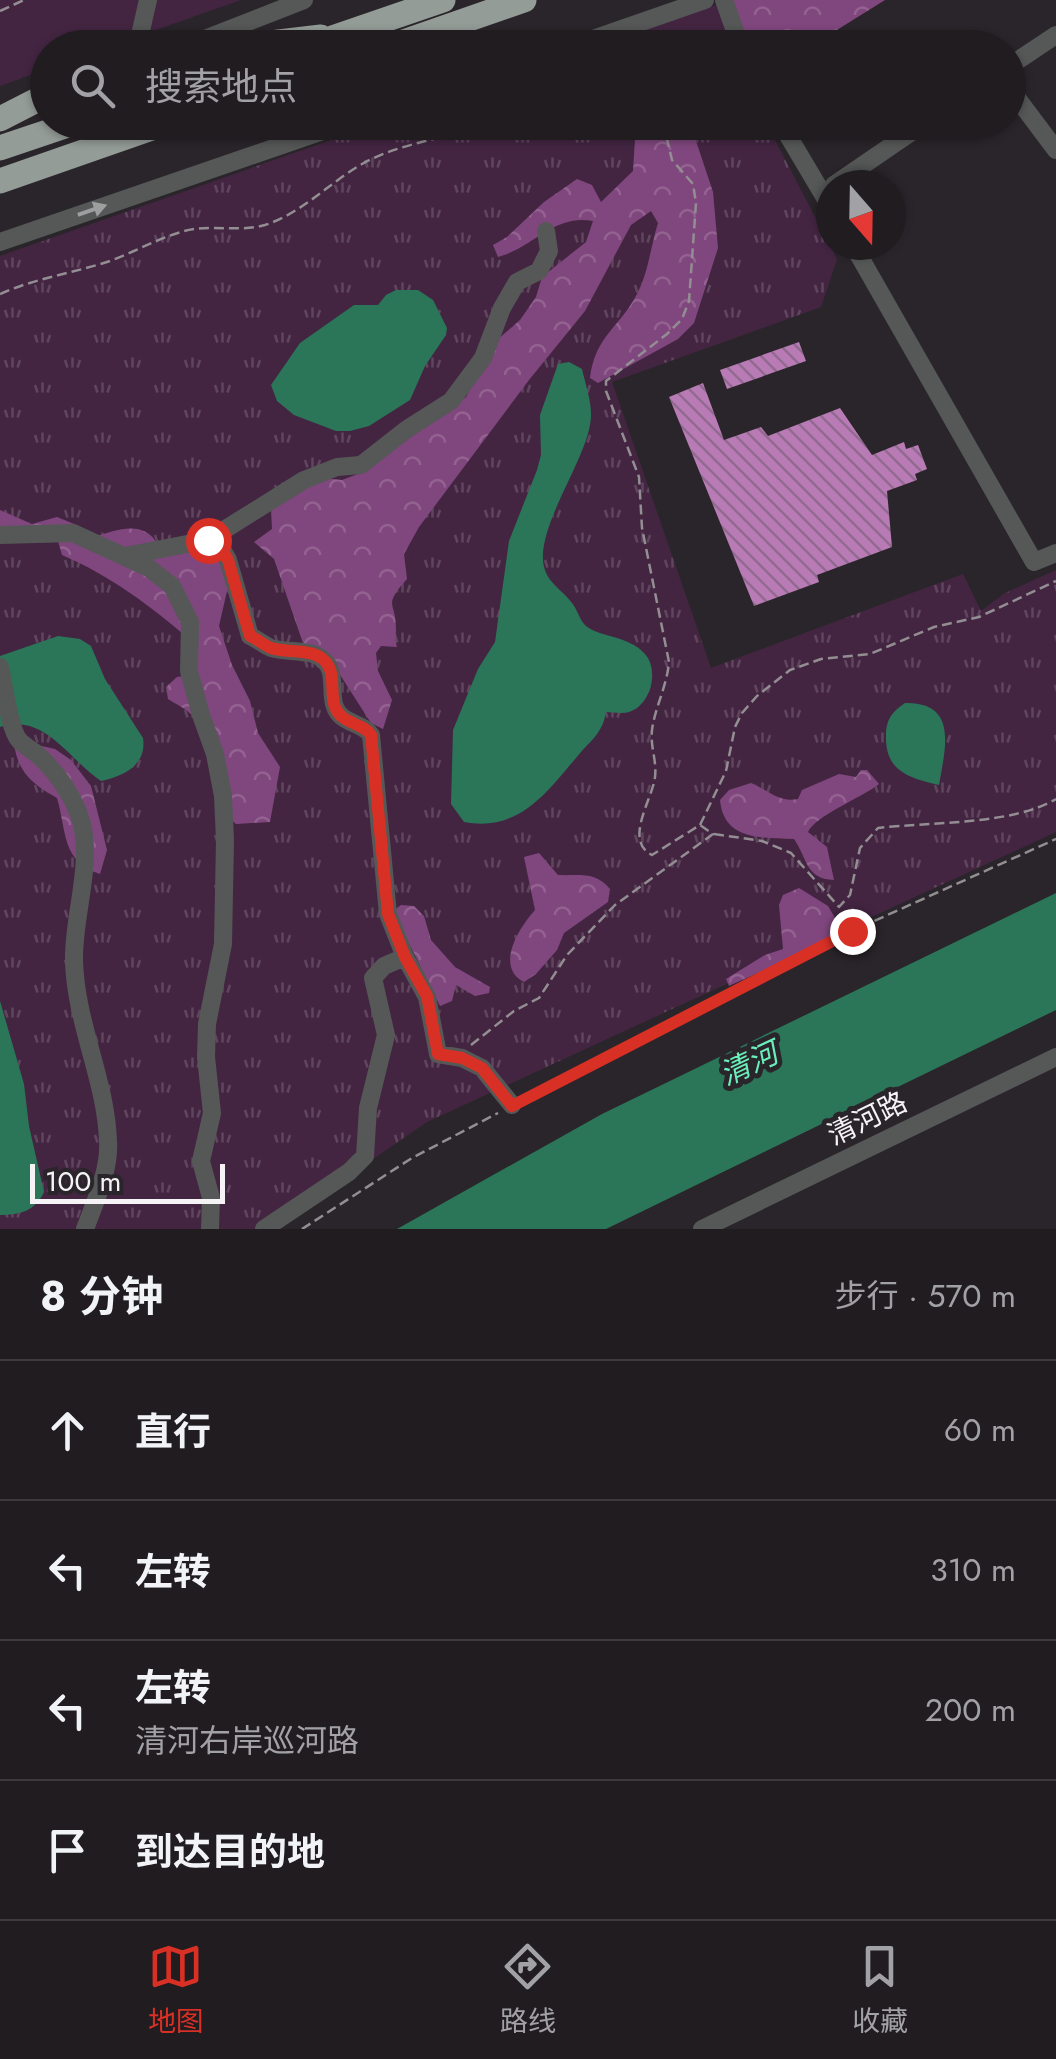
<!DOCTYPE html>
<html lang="zh">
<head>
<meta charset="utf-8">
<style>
  body { margin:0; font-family:Jost,"Noto Sans SC",sans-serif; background:#2d292d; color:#f1f3f6 }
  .compass { position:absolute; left:816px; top:170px; width:90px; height:90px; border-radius:50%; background:#201c20; box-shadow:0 2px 8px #0004; rotate:160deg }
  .scale { position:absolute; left:30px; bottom:25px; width:195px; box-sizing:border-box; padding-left:10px; border:5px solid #f6f3f6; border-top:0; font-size:28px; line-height:35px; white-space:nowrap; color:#f6f3f6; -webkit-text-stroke:8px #2a252a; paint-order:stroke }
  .stop { position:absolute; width:30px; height:30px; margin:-22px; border:8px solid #d93025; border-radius:50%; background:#fff }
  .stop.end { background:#d93025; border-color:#fff; box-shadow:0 2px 10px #0008 }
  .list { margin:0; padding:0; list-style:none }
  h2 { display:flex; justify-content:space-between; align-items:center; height:130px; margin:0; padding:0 40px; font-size:42px }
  h2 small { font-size:32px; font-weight:400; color:#a2a1a5 }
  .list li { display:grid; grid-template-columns:65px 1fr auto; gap:30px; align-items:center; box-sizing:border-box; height:140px; padding:0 40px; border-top:2px solid #3d3a3e }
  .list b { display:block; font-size:38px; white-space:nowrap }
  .list p { margin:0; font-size:32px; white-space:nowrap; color:#a2a1a5 }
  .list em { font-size:32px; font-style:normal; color:#a2a1a5 }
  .icon { flex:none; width:55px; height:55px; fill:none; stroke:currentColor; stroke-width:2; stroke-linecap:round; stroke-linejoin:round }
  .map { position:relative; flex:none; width:1056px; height:1229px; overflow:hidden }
  .search { position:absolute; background:#201c20; box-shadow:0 2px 8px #0004; left:30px; right:30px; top:30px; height:110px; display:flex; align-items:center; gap:25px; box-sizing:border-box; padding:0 35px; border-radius:55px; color:#a2a1a5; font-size:38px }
  .sheet { height:690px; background:#201c20 }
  nav { display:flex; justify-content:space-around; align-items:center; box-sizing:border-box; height:140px; border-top:2px solid #3d3a3e; background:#201c20; font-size:28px; color:#a2a1a5 }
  nav a { display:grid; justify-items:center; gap:5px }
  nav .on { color:#d93025 }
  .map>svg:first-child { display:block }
  .grass { fill:url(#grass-tufts) }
  .forest { fill:url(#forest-crowns) }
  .park { fill:#432542 }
  .water { fill:#2b7659 }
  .building { fill:url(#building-back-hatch) }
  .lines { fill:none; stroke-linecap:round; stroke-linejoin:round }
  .path { stroke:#928e92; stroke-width:2.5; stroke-dasharray:10 5; stroke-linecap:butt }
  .minor { stroke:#555857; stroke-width:18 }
  .highway { stroke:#949c98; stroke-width:25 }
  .oneway { fill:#9d9e9f }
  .route { stroke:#d93025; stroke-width:12 }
  .labels { text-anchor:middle; stroke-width:10; stroke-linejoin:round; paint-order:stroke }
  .street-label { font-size:28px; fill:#f6f3f6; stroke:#2a252a }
  .water-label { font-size:30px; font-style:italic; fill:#6aeebb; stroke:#2a252a }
</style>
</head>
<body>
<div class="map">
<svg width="1056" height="1229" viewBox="0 0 1056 1229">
  <defs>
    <pattern id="grass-tufts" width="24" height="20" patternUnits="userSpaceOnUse" patternTransform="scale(2.5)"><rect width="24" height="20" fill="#432542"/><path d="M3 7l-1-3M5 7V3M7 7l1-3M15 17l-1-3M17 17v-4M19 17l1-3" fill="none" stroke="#5f455e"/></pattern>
    <pattern id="forest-crowns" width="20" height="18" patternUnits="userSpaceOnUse" patternTransform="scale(2.5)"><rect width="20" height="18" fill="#80477e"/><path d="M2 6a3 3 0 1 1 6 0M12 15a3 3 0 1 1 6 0" fill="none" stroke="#936291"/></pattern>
    <pattern id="building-back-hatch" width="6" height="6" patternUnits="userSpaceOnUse" patternTransform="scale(2.5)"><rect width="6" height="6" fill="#b87bb5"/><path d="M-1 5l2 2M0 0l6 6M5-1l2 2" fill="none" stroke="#926a90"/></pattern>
  </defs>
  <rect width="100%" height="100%" fill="#2a252a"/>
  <path class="grass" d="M718 4 731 47 594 48Z
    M380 123H766L837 259 821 307 612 382 711 668 963 574 981 611 1005 593 1056 570V832L427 1122 271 1229H0V256Z"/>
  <path class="forest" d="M731 0H885L808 48 746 47Z
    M636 123H690L713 192 718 248 694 323 678 339 598 383 590 378C595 336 620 327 637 294 648 274 651 245 658 223L651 211 631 225 585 311 529 380 419 527 404 554 407 579C382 607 396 601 396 629 396 635 395 641 397 647L381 646 376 653 378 671 392 700 383 729 371 723 326 653 304 646 274 559 254 542 272 529 271 509 324 478 342 480 363 472 466 397 497 340 520 320 536 297 542 277 586 242 593 221C553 214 535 247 498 257L493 245 507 237 544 202 577 179 592 185 601 202 633 171Z
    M0 510 32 524 57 517 79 526 94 537C117 530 144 519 158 545L199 547 235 556 219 626 232 665 250 701 258 733 280 767 270 822 236 824C205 798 221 748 194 717 188 710 176 704 168 699L166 687 177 677 191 675 189 639C151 606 109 575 62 555L58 541 0 540Z
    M24 742 55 749 71 760 91 786 107 850 100 874C61 861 67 832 57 798 32 784 18 772 14 744Z
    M861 770H867L879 784C861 798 815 816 808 832L827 847 834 880C805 879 807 857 794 839 761 837 724 841 720 800L729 790 751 783C768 790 779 803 798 799L802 790 839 774 856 777Z
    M539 853 558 875C580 876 595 871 610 889L608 902 564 933 557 950 536 974 524 982C495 967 518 929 535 910L524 857Z
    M799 888 828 906 841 928 831 940 729 986 726 979 765 955 783 949 779 905 783 895Z
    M401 905 414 906 424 916 431 940 455 967 490 987 489 993 475 996 456 985 452 1001 440 1006 393 911Z"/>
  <path class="park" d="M0 0H241L108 47 48 48 47 69 0 86Z"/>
  <path class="water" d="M396 290H418L433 300 447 328 446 335 425 366 410 400 369 426 350 431H336L294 415 277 401 271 385 300 343 354 305H378L386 295Z
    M569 362 582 369C585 383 591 399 591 414 592 457 526 536 547 575 553 586 565 593 572 603 577 609 579 618 584 624 595 637 629 635 645 654 660 671 650 706 629 712 622 714 612 712 606 712 603 731 593 739 581 752 549 789 521 833 464 822L451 804 453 730 478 669 495 642 509 541 537 470 541 455 540 415 558 364Z
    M58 636 80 639 91 646 105 679 143 738C147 765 124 776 101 781 69 760 45 712 0 727V656Z
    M905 703C959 702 945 749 939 785 909 778 885 771 886 736 886 719 892 712 905 703Z
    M1056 893V1010L606 1229H397L602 1114Z
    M0 1001 24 1084 29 1126 44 1192C35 1211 20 1215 0 1215Z"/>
  <path class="building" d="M799 342 806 361 727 389 720 370Z
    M703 383 724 440 761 427 768 436 840 408 872 455 904 442 906 449 918 445 927 469 915 474 917 480 887 491 892 547 817 575 819 582 754 606 669 397Z"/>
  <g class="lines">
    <path class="path" d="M0 11 24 0
      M0 294C36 278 74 273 110 261 134 252 157 239 181 232 209 223 237 233 265 225 302 213 329 183 362 164 401 142 446 140 485 122
      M700 825 726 771 735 727 742 713 757 696 790 670 821 659 870 654 934 627 979 617 1056 581
      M714 834 762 841 791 853 839 907 850 895 860 848 878 828C929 822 1013 825 1056 799
      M471 1045 514 1011 539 998 567 955 615 905 713 834 700 825 652 855C623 841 653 798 655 777 657 760 650 747 652 730 655 707 667 686 669 662L642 528 639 477 606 391V381L667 334 682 319 689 301 696 203 693 184 672 160 663 122
      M527 1098 852 931 1056 839
      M302 1229 412 1158 498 1113"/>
    <path class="minor" d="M724 0 741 48
      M137 48 148 0
      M182 48 304 0
      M567 48 705 0
      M1008 67 1056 35
      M1008 86 1056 150
      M780 122 831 208
      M834 185 926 122
      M0 242 349 122
      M853 245 1034 562 1056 553
      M0 535 73 533 149 568 172 586 190 622 189 671 201 715 215 754 223 796 225 840 223 944 207 1024 206 1057 212 1113 201 1161 211 1198 210 1229
      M208 540 304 480 337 467 361 465 407 429 451 401 483 358 502 308 517 282 539 271 549 251 546 231
      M125 556 208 540 219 544 228 560 250 636C257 639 264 645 271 648 289 654 318 646 329 667 335 679 330 695 335 707 341 724 362 722 371 735L388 914 405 957
      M0 667C4 684 9 729 19 740 24 746 32 750 37 754 57 772 75 798 82 824 92 869 73 916 74 961 76 1025 106 1080 108 1141 110 1170 95 1202 85 1229
      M264 1229 349 1172 365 1156 368 1108 386 1035 373 978 384 966 405 957 427 997 438 1054 462 1058 482 1068 512 1105
      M702 1229 1056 1057"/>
    <path class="highway" d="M226 48 321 37
      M303 48 443 0
      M386 48 524 0
      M0 119 37 100
      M0 148 77 122
      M0 181 169 122"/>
  </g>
  <defs><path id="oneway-solid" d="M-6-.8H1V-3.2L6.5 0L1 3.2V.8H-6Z" transform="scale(2.5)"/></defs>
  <use class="oneway" href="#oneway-solid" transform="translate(92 210) rotate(-19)"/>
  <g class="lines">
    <path class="route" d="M208 540 219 544 228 560 250 636C257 639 264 645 271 648 289 654 319 646 329 667 335 679 330 695 335 707 341 724 362 722 371 735L388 914 405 957 427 996 438 1054 462 1058 482 1068 512 1106 852 931"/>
  </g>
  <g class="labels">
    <g class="street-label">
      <text transform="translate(867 1118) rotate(-26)" y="10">清河路</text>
    </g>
    <g class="water-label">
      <text transform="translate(749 1064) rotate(-25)" y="10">清河</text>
    </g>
  </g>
</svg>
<svg class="compass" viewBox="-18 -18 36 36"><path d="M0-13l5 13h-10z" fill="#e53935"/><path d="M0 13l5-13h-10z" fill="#a2a1a5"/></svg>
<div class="scale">100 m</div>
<div class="stop" style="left:208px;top:540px"></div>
<div class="stop end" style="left:852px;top:931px"></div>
<div class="search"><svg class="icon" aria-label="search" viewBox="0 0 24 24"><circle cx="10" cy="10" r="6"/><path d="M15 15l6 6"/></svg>搜索地点</div>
</div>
<section class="sheet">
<h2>8 分钟<small>步行 · 570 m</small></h2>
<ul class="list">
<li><svg class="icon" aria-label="ahead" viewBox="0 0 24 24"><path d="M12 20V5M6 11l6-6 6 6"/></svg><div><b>直行</b></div><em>60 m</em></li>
<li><svg class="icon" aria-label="left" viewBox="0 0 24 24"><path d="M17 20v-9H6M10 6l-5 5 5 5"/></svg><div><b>左转</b></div><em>310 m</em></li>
<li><svg class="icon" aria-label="left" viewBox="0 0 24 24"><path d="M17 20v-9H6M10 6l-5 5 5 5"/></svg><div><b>左转</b><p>清河右岸巡河路</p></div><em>200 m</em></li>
<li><svg class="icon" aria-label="arrive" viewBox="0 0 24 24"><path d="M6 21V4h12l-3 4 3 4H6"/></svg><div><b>到达目的地</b></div></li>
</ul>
</section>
<nav>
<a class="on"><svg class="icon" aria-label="map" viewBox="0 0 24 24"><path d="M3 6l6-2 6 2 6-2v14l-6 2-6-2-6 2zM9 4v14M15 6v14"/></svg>地图</a>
<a><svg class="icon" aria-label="directions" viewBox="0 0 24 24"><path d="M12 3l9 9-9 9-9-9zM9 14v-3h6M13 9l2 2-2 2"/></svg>路线</a>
<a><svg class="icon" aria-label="saved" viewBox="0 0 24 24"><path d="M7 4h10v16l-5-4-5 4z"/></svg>收藏</a>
</nav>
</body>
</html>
